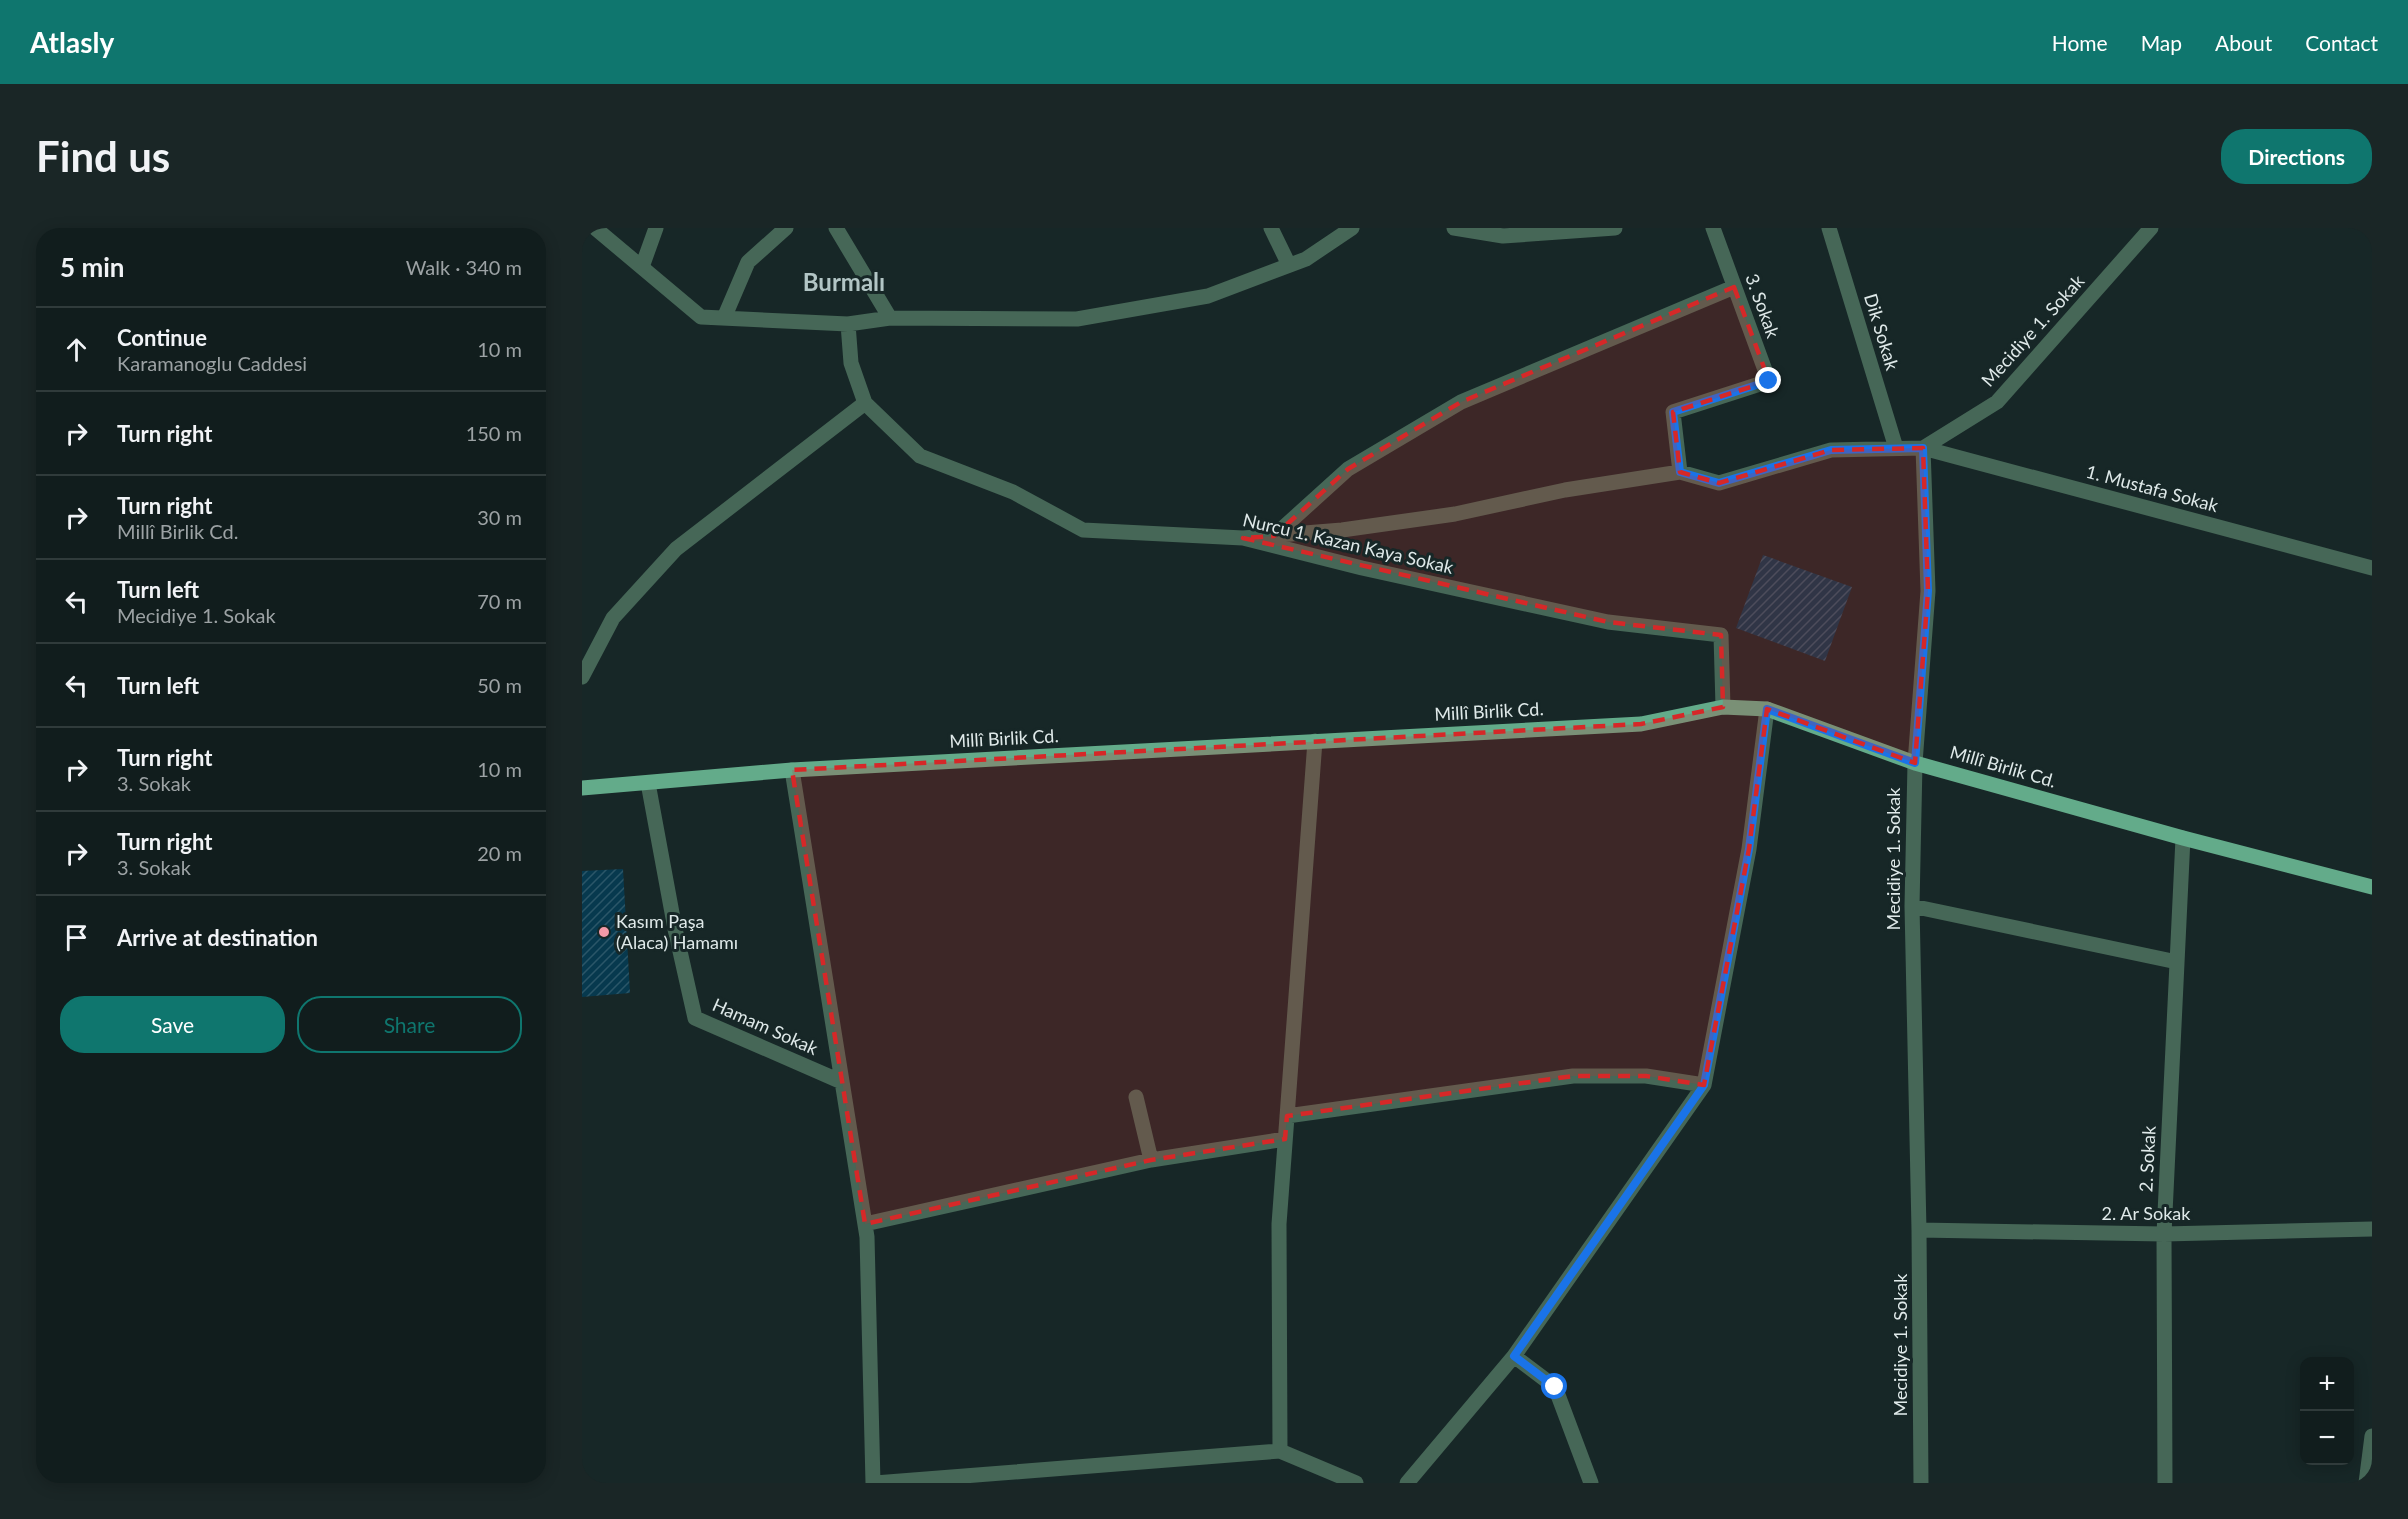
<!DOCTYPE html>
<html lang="en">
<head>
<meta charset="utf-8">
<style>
  body { margin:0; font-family:Lato,sans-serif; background:#1a2626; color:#f1f3f6 }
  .controls { position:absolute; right:18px; bottom:18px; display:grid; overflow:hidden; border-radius:12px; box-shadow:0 3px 15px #0003 }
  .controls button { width:54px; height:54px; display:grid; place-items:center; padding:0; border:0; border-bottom:2px solid #303b3b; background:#111d1d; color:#f1f3f6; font:30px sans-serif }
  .stop { position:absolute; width:18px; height:18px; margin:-14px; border:4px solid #1a73e8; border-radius:50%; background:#fff }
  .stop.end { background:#1a73e8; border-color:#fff; box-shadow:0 2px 6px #0008 }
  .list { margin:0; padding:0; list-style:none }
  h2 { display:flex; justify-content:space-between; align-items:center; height:78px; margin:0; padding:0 24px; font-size:26px }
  h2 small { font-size:20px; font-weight:400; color:#9ca2a4 }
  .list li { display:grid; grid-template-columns:39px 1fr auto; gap:18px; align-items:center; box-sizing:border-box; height:84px; padding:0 24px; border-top:2px solid #303b3b }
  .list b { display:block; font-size:22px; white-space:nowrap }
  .list p { margin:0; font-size:20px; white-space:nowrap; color:#9ca2a4 }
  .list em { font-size:20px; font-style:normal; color:#9ca2a4 }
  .actions { display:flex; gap:12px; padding:18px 24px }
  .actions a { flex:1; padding:14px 0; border:2px solid #0f766e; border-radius:24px; text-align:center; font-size:21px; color:#0f766e }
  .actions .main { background:#0f766e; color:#fff }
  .icon { flex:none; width:33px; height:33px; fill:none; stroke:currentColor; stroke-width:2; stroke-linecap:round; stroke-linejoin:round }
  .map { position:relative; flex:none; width:1790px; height:1255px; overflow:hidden; border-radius:24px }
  header { display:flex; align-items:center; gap:36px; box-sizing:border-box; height:84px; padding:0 30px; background:#0f766e; color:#fff }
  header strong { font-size:28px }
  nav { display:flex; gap:33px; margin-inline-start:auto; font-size:21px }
  .intro { display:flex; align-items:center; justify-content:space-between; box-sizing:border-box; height:144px; padding:0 36px }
  h1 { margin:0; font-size:42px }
  .button { padding:15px 27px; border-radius:24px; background:#0f766e; color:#fff; font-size:21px; font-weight:700 }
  main { display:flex; gap:36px; padding:0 36px }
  aside { flex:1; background:#111d1d; border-radius:24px; box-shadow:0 3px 15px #0003 }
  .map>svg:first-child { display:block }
  .building { fill:url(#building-hatch) }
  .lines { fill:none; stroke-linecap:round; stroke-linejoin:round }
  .minor { stroke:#466757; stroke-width:15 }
  .primary { stroke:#63ab8a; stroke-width:15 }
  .route { stroke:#1a73e8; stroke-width:8 }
  .marked { fill:#d62828; fill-opacity:0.2; stroke:#d62828; stroke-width:4.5; stroke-dasharray:12 8; stroke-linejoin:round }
  .poi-dot { fill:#f39aa8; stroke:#172727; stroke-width:2 }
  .labels { text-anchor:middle; stroke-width:6; stroke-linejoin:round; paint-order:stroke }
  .street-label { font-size:18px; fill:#dfe9e9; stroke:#172727 }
  .poi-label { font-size:18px; fill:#dfe9e9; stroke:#172727; text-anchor:start }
  .district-label { font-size:24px; font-weight:bold; fill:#b2c5c5; stroke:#172727 }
</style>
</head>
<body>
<header>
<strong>Atlasly</strong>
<nav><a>Home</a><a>Map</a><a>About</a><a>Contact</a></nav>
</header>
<div class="intro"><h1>Find us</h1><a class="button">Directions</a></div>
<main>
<aside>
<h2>5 min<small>Walk · 340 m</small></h2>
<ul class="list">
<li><svg class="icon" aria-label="ahead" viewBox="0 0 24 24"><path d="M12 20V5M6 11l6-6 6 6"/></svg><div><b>Continue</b><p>Karamanoglu Caddesi</p></div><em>10 m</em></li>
<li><svg class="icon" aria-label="right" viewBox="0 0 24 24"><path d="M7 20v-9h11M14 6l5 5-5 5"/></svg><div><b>Turn right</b></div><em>150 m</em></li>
<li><svg class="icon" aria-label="right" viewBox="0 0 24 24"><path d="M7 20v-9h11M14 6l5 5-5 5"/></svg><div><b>Turn right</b><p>Millî Birlik Cd.</p></div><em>30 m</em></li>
<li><svg class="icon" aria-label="left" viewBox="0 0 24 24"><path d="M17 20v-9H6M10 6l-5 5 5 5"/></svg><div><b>Turn left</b><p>Mecidiye 1. Sokak</p></div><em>70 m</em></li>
<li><svg class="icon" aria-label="left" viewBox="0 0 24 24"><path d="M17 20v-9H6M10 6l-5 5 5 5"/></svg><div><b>Turn left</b></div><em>50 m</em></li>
<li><svg class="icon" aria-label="right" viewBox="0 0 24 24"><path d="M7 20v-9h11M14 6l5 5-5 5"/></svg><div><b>Turn right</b><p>3. Sokak</p></div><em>10 m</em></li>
<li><svg class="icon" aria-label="right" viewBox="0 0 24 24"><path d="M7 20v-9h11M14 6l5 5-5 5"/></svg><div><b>Turn right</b><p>3. Sokak</p></div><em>20 m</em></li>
<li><svg class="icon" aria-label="arrive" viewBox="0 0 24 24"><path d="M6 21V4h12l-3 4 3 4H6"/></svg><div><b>Arrive at destination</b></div></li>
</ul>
<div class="actions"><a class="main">Save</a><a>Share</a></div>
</aside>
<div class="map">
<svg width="1790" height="1255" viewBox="0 0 1790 1255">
  <defs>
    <pattern id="building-hatch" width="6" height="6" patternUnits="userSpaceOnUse" patternTransform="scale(1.5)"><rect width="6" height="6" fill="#07394e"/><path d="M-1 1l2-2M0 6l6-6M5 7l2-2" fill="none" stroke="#2b5668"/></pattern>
  </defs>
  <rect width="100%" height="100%" fill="#172727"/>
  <path class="building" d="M1181 327 1270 359 1243 433 1154 400Z
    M41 641 48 765 0 769V643Z"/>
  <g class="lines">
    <path class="minor" d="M13 0 119 89 266 96 308 90 495 91 626 68 724 31 770 0
      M254 0 308 90
      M689 0 707 37
      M872 0 921 8 1033 0
      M1247 0 1314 220
      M60 39 74 0
      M142 90 166 34 204 0
      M266 96 269 135 283 175 338 228 431 264 501 302 661 310 780 340 1026 394 1139 407 1141 479
      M1098 244 1091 184 1187 153 1131 0
      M692 308 766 241 879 174 1152 59
      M661 310 760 302 873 286 983 262 1098 244 1137 255 1249 222 1341 220 1790 340
      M0 449 31 390 94 321 283 175
      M210 542 285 1009 291 1255
      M66 555 93 701 113 790 260 854
      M1330 678 1595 734
      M554 869 569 932
      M705 888 991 848H1064L1122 857
      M283 996 569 932 703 911
      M1337 1002 1582 1006 1790 1001
      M932 1128 973 1159 1009 1255
      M698 1223 697 996 733 513
      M293 1255 698 1223 774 1255
      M825 1255 932 1128 1122 857 1167 621 1185 481
      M1339 1255 1337 1002 1330 678 1333 535 1346 363 1341 220 1415 174 1569 0
      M1583 1255 1582 1006 1601 610
      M1784 1255 1790 1208"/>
    <path class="primary" d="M0 560 210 542 1059 496 1141 479 1185 481 1333 535 1601 610 1790 659"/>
  </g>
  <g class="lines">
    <path class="route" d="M973 1159 932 1128 1122 857 1167 621 1185 481 1333 535 1346 363 1341 220 1249 222 1137 255 1098 244 1091 184 1187 153"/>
  </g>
  <path class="marked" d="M1152 59 1187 153 1091 184 1098 244 1137 255 1249 222 1341 220 1346 363 1333 535 1185 481 1167 621 1122 857 1064 848H991L705 888 703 911 569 932 283 996 210 542 1059 496 1141 479 1139 407 1026 394 661 310 692 308 766 241 879 174Z"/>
  <circle class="poi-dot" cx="22" cy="704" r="6"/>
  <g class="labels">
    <g class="street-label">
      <text transform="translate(1180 78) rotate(70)" y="6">3. Sokak</text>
      <text transform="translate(1451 103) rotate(-48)" y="6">Mecidiye 1. Sokak</text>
      <text transform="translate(1299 104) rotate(73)" y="6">Dik Sokak</text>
      <text transform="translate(1570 261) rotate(15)" y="6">1. Mustafa Sokak</text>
      <text transform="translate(766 316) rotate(13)" y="6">Nurcu 1. Kazan Kaya Sokak</text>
      <text transform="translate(907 484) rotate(-3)" y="6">Millî Birlik Cd.</text>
      <text transform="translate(422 511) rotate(-3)" y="6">Millî Birlik Cd.</text>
      <text transform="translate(1421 539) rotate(16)" y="6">Millî Birlik Cd.</text>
      <text transform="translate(1312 631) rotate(-90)" y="6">Mecidiye 1. Sokak</text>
      <text transform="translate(183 799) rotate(24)" y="6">Hamam Sokak</text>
      <text transform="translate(1566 931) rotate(-87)" y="6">2. Sokak</text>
      <text x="1564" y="992">2. Ar Sokak</text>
      <text transform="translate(1319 1117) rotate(-90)" y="6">Mecidiye 1. Sokak</text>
    </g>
    <g class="poi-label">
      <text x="34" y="700">Kasım Paşa<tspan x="34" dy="21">(Alaca) Hamamı</tspan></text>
    </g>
    <g class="district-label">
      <text x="262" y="63">Burmalı</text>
    </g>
  </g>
</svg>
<div class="controls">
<button>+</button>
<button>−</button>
</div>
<div class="stop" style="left:973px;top:1159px"></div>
<div class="stop end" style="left:1187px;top:153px"></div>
</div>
</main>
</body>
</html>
